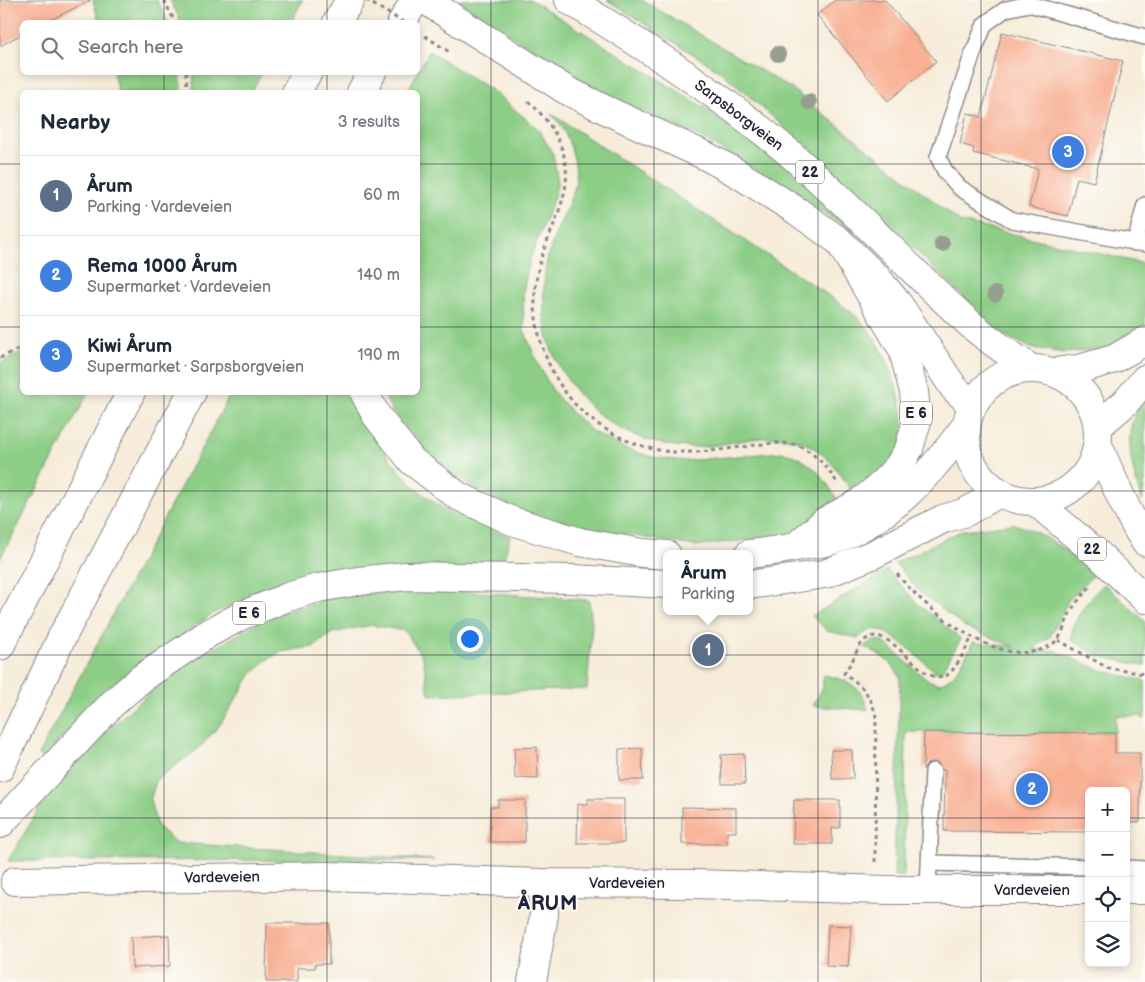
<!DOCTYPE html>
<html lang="en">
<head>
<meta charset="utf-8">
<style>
  body { margin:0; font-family:"Balsamiq Sans",sans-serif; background:#f6f6f7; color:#1f2937 }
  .controls { position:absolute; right:15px; bottom:15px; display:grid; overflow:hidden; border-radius:8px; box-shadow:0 2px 8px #0003 }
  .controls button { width:45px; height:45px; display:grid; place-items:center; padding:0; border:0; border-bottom:1px solid #e0e1e3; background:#fff; color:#1f2937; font:25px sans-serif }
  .you { position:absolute; left:469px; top:638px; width:18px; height:18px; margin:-12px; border:4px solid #fff; border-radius:50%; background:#1a73e8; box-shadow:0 0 0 8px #1a73e833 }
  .badge { display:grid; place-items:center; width:32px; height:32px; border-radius:50%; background:#1a73e8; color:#fff; font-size:16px; font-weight:700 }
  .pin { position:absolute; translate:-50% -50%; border:2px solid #fff; box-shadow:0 1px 5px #0006 }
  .popup { position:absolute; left:663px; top:550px; width:90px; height:65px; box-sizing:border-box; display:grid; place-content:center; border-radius:8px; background:#fff; filter:drop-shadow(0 1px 4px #0005); font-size:16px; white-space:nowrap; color:#747a83 }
  .popup b { font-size:19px; color:#1f2937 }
  .popup::after { content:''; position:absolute; left:50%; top:100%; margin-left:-10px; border:10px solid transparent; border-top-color:#fff }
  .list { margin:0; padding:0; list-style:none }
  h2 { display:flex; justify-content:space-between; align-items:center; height:65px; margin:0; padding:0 20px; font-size:21px }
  h2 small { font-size:16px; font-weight:400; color:#747a83 }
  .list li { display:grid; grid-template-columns:32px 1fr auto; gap:15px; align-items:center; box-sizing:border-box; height:80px; padding:0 20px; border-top:1px solid #e0e1e3 }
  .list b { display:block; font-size:19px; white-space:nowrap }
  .list p { margin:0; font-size:16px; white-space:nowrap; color:#747a83 }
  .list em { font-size:16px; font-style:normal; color:#747a83 }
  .icon { flex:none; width:28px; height:28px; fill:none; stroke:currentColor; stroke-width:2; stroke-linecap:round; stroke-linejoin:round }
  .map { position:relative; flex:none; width:1145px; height:982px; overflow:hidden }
  .search { position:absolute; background:#fff; box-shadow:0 2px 8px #0003; left:20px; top:20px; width:400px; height:55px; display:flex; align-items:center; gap:12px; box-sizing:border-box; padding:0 18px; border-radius:8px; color:#747a83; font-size:19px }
  .panel { position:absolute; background:#fff; box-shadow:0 2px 8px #0003; left:20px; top:90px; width:400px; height:305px; border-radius:8px }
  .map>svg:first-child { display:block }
  .green { fill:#8cce86; stroke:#577860 }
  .building { fill:#f8af92 }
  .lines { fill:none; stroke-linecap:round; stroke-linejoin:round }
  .service-casing { stroke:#8c878a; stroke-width:18 }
  .minor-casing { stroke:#8c878a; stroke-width:30 }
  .secondary-casing { stroke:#8c878a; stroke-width:30 }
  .trunk-casing { stroke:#8c878a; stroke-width:30 }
  .motorway-casing { stroke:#8c878a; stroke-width:30 }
  .path { stroke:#8c878a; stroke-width:3; stroke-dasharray:4 4; stroke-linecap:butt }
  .service { stroke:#fff; stroke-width:15 }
  .minor { stroke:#fff; stroke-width:28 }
  .secondary { stroke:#fff; stroke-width:28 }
  .trunk { stroke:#fff; stroke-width:28 }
  .motorway { stroke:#fff; stroke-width:28 }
  .path-bridge { stroke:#8c878a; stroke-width:3; stroke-dasharray:4 4; stroke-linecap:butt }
  .tree { fill:#969e90 }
  .grid { fill:none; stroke:#22223b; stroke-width:1; stroke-opacity:0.55 }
  .labels { text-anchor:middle; stroke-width:4; stroke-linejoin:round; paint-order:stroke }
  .shield { fill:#fdfcf7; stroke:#646373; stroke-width:1 }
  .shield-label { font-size:14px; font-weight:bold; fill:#22223b }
  .street-label { font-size:15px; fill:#22223b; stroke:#fdfcf7 }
  .district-label { font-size:20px; font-weight:bold; letter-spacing:1px; fill:#22223b; stroke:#fdfcf7 }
</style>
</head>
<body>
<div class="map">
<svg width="1145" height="982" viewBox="0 0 1145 982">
  <rect width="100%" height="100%" fill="#fdfcf7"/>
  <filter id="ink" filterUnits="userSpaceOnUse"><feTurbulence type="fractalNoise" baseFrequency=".02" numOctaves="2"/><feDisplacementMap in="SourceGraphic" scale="10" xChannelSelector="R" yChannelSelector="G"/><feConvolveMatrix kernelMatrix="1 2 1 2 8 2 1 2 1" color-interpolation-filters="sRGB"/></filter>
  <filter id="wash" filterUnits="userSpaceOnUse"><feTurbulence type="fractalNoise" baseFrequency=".0096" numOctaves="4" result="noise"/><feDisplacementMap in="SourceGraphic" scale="20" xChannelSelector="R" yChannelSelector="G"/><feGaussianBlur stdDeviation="1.12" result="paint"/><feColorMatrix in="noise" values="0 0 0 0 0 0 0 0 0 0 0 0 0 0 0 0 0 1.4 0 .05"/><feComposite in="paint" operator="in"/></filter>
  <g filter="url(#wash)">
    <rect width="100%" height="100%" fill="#f6ecd9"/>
    <path class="green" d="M93 0H157L168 22H99Z
      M170 0H303L291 22H181Z
      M456 0H531L710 111 783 163 859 229 855 233 740 160 694 134 619 101 579 80Z
      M607 0H642L792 89 960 222 1145 264V328L1107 348 1066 353 1031 348 1002 334 822 160 720 71Z
      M429 51 493 91 539 130 553 154 558 182 553 200 530 259 523 292 524 330 537 362 553 391 572 413 593 432 623 448 652 457 684 461 782 452 800 458 816 470 826 482 841 505 791 532 773 537 695 546 604 531 522 512 458 479 427 453 396 418 383 393 418 392V92H407Z
      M113 73H180L182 92H118Z
      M194 73V72L262 73 251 92H193Z
      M550 113 822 291C836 301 852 311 864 324 888 350 918 427 895 458 888 468 864 484 853 493 839 471 823 448 796 440 769 433 737 442 710 446 663 452 612 433 581 397 551 362 541 332 544 286 545 276 545 265 548 256 554 233 567 212 574 189 580 170 571 144 562 127 559 122 554 118 550 113Z
      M22 352V392L88 393 0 559V363Z
      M231 393H347C369 431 401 483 439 505 461 518 487 527 510 537L501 569 305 578 262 592 214 613 176 640 140 662 104 691 43 758 38 755Z
      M1145 399V481L1142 501C1132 470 1119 426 1145 399Z
      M1014 524C1050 535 1066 551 1094 574L1068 601 1050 637 1033 649 1056 651 1100 670 1145 681V719H1142L1141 716H1116L1115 733 906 732 904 876H894L900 677C891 661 881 655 865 647 871 639 876 639 885 643L926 679 938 684C957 679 964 658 973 642L1015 647 965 627 919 591 895 563 963 530Z
      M887 570 918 604 961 639 942 671 936 672C923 662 895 634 879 630 871 628 864 633 858 638L827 631 812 616Z
      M1104 584 1145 621V666L1098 656 1071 640C1072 618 1089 599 1104 584Z
      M449 590 589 600 592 624 587 689 429 695 423 658 405 631 372 625 332 633 313 647 280 652 266 661 251 675 219 726 198 749 157 779 150 800 157 826 176 843 434 860 8 861 46 797 100 737 168 676 267 617 341 595Z
      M823 675C846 679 862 685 868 710L813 706 823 687Z"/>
    <g id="blocks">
      <path class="building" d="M0 0H91L46 22H22V34L0 46Z
        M835 0H885L936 61 888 101 817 15Z
        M1002 32 1123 61 1094 182 1077 178 1068 216 1029 207 1038 169 973 153 974 148 960 144 967 113 981 117Z
        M924 732 1115 733V753H1140V822H1126V791H1089V832L944 831 945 770H942L938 763 933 762 928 763 923 770Z
        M537 747 538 779 515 778 514 748Z
        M642 748 643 780H619V749Z
        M831 750H852L853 779H832Z
        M744 754 745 784H722L721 755Z
        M588 799H624V843H577L578 804H588Z
        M498 800H525V842H490V807H498Z
        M794 800H840V828H832V844H793Z
        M682 807 736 808V832H727V844H682Z
        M267 923H329V964H315V968H297V982H266Z
        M828 925 851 926 848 967 826 966Z
        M169 935 170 966 132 968 131 937Z"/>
    </g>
  </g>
  <g filter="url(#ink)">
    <use href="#blocks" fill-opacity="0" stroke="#8c878a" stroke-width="1"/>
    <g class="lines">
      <defs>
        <path id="service" d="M1145 37 1029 4 1006 9 985 24 973 53 938 157 945 171 960 188 1012 220 1145 244
          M1135 243 1145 205
          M930 863 1089 867
          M1126 868 1145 869
          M928 889 933 771"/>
        <path id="minor" d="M15 881 326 876 543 883 694 884 887 890H1089
          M1126 890H1145
          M532 982 544 915 543 883"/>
        <path id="secondary" d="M1055 372 1083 368 1114 359 1145 341
          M1098 426 1125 403 1145 379"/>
        <path id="trunk" d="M425 0 566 90 608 111 706 156 737 173 797 211 839 241 877 278 899 305 954 388 972 405
          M569 0C645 46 719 94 787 151 851 206 907 267 969 323 988 340 1010 354 1030 368
          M966 435a66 66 0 1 1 132 0a66 66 0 1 1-132 0Z
          M1098 445C1112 478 1126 511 1145 542
          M1036 502 1099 555 1145 599"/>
        <path id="motorway" d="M337 22 350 0
          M402 22 415 0
          M296 92 308 72
          M361 92 372 72
          M364 392 376 415 412 461 458 496 512 521 580 542 642 553 667 555
          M795 547 824 522 859 503 879 487 898 467 909 449 917 421 914 392 903 350 839 241
          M749 554C768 552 787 549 806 545 815 544 824 543 833 540 891 519 929 475 965 427
          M749 585 825 574 874 554 943 519 966 512 999 493
          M0 646 131 392
          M0 768 62 637 192 392
          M0 824 113 703 142 678 209 633 243 615 288 597 318 588 358 581 406 576 573 579 667 584"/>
      </defs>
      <use href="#service" class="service-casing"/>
      <use href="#minor" class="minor-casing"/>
      <use href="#secondary" class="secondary-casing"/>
      <use href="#trunk" class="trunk-casing"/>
      <use href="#motorway" class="motorway-casing"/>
      <path class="path" d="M164 0 175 22
        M425 36 451 53
        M186 72 187 92
        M528 101C557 127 574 160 563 198 557 221 545 242 539 266 527 313 542 367 574 403 599 431 640 451 677 452 699 453 720 450 741 447 760 445 783 439 801 447 817 454 829 470 838 484
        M0 358 22 347
        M897 574C926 610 1008 679 1055 642 1063 636 1066 620 1071 611 1076 602 1085 593 1092 584
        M1058 640 1108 668 1145 674
        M875 862 876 717C872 697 862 684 844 674 846 669 850 665 852 661 856 654 858 646 864 641 888 617 922 689 946 676 956 670 966 648 972 637"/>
      <use href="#service" class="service"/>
      <use href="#minor" class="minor"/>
      <use href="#secondary" class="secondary"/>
      <use href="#trunk" class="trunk"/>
      <use href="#motorway" class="motorway"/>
      <path class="path-bridge" d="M366 0 403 22"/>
    </g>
    <g class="tree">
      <circle cx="778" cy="54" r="8"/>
      <circle cx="809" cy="102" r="8"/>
      <circle cx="942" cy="244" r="8"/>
      <circle cx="995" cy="294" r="8"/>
    </g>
  </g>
  <path class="grid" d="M164 0V22M327 0V22M491 0V982M654 0V982M818 0V982M981 0V982M164 72V92M327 72V92M0 164H22M418 164H1145M0 327H22M418 327H1145M164 392V982M327 392V982M0 491H1145M0 655H1145M0 818H1089M1126 818H1145"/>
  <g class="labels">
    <g class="shield">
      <rect x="796" y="160.5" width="28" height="23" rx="4"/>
      <rect x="900" y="401.5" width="32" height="23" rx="4"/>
      <rect x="1078" y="537.5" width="28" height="23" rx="4"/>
      <rect x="233" y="601.5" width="32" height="23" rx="4"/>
    </g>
    <g class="shield-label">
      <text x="810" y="177">22</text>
      <text x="916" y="418">E 6</text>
      <text x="1092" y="554">22</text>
      <text x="249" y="618">E 6</text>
    </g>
    <g class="street-label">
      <text transform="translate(739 115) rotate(37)" y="5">Sarpsborgveien</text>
      <text transform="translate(222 877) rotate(-1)" y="5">Vardeveien</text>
      <text x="627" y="888">Vardeveien</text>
      <text x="1032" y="895">Vardeveien</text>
    </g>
    <g class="district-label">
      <text x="548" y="910">ÅRUM</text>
    </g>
  </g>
</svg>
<div class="controls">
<button>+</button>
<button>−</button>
<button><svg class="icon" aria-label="locate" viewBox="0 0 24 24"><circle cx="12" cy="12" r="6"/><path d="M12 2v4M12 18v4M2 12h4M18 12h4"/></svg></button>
<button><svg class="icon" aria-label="layers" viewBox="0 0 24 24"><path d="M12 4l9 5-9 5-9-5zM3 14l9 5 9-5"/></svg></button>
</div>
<div class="you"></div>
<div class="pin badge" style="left:708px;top:650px;background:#5c6f8a">1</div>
<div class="popup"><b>Årum</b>Parking</div>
<div class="pin badge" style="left:1032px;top:789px;background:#3f7fe0">2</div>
<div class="pin badge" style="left:1068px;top:152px;background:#3f7fe0">3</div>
<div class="search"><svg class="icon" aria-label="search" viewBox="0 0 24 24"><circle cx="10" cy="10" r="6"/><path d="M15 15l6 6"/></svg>Search here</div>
<section class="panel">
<h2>Nearby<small>3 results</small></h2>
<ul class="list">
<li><span class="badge" style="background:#5c6f8a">1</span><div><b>Årum</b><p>Parking · Vardeveien</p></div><em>60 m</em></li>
<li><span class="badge" style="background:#3f7fe0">2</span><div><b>Rema 1000 Årum</b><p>Supermarket · Vardeveien</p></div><em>140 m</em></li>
<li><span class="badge" style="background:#3f7fe0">3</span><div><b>Kiwi Årum</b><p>Supermarket · Sarpsborgveien</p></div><em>190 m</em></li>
</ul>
</section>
</div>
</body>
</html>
